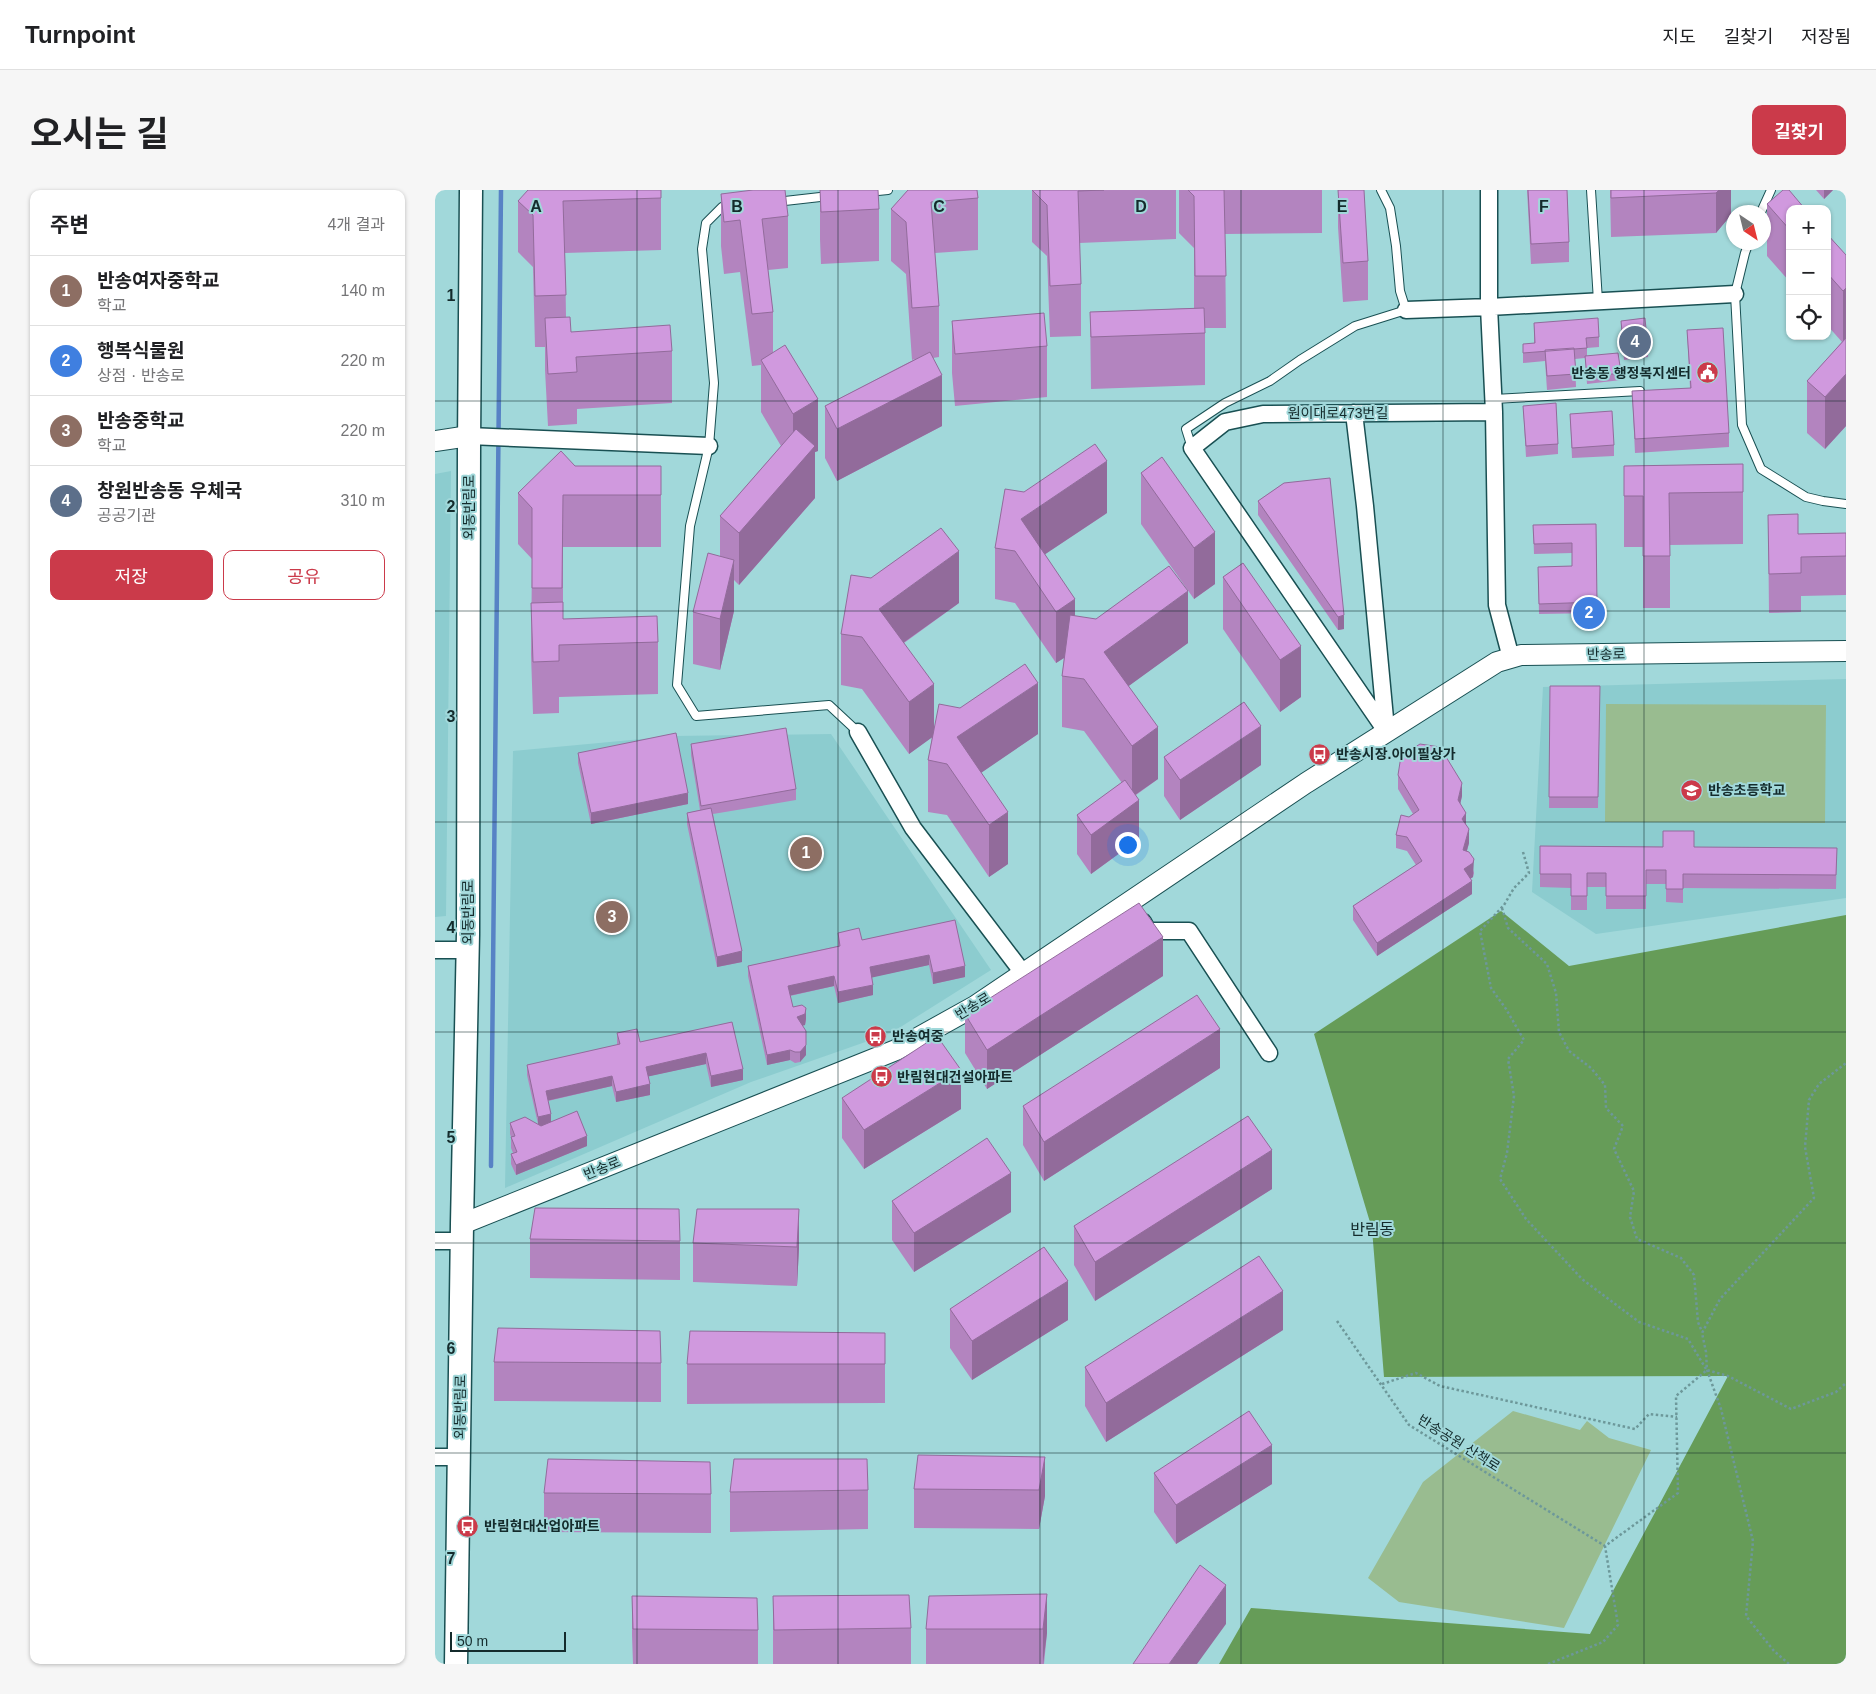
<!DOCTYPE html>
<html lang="ko">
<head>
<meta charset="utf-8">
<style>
  body { margin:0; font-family:Helvetica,"Noto Sans KR",sans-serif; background:#f6f6f6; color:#202124 }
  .controls { position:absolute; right:15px; top:15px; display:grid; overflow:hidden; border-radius:10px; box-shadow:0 1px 4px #0004 }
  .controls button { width:45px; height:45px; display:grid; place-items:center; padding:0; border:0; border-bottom:1px solid #e0e0e0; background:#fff; color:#202124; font:25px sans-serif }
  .compass { position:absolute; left:1291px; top:15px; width:45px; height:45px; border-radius:50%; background:#fff; box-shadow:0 1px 4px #0004; rotate:145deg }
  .scale { position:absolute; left:15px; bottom:12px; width:116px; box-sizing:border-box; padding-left:5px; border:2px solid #142b2c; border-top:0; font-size:14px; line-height:18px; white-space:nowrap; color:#142b2c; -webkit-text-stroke:4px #a1d8da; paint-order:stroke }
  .you { position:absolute; left:692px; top:654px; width:18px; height:18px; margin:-12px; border:4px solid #fff; border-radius:50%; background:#1a73e8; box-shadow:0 0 0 8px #1a73e833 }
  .badge { display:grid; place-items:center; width:32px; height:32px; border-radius:50%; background:#cb3a4a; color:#fff; font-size:16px; font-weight:700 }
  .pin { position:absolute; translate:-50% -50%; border:2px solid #fff; box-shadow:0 1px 5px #0006 }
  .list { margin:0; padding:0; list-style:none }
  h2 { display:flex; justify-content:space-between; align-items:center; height:65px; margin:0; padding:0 20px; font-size:21px }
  h2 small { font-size:16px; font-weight:400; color:#757577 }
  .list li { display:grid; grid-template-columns:32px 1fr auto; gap:15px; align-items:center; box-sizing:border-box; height:70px; padding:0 20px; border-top:1px solid #e0e0e0 }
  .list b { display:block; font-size:19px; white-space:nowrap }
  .list p { margin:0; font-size:16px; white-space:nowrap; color:#757577 }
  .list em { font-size:16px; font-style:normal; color:#757577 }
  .actions { display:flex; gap:10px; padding:15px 20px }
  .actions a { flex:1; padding:11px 0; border:1px solid #cb3a4a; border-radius:10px; text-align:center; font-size:18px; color:#cb3a4a }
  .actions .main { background:#cb3a4a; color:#fff }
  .icon { flex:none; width:28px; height:28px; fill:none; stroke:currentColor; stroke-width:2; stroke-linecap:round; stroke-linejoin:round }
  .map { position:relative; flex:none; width:1411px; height:1474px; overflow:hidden; border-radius:10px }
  header { display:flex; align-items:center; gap:30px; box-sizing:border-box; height:70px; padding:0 25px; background:#fff; border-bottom:1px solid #e0e0e0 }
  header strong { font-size:24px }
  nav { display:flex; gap:28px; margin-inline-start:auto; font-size:18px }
  .intro { display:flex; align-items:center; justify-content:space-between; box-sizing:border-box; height:120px; padding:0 30px }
  h1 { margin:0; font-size:35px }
  .button { padding:12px 22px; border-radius:10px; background:#cb3a4a; color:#fff; font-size:18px; font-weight:700 }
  main { display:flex; gap:30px; padding:0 30px }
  aside { flex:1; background:#fff; border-radius:10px; box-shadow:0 1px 4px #0004 }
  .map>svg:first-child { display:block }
  .built { fill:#8ccccf }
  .green { fill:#99bc90 }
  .forest { fill:#669c58 }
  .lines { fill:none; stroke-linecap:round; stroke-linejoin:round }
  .stream { stroke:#5782c5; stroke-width:4.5 }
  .service-casing { stroke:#195053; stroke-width:10 }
  .minor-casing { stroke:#195053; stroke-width:19 }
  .tertiary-casing { stroke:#195053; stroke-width:22 }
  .secondary-casing { stroke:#195053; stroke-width:25 }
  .path { stroke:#6d989a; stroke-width:2.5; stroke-dasharray:2.5 2.5; stroke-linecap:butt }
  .service { stroke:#fff; stroke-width:8 }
  .minor { stroke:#fff; stroke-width:16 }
  .tertiary { stroke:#fff; stroke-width:20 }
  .secondary { stroke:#fff; stroke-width:22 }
  .wall { fill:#b384bf }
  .shaded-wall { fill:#926b9b }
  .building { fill:#d099de; stroke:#926b9b }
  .grid { fill:none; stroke:#142b2c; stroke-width:1; stroke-opacity:0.55 }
  .labels { text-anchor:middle; stroke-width:4; stroke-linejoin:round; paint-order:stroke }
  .poi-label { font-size:14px; font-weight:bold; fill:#142b2c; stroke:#a1d8da; text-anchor:start }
  .street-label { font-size:14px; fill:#142b2c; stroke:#a1d8da }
  .quarter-label { font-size:16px; fill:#142b2c; stroke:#a1d8da }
  .grid-label { font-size:16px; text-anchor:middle; font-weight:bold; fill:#142b2c; stroke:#a1d8da; stroke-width:4; stroke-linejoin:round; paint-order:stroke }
</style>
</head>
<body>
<header>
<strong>Turnpoint</strong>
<nav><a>지도</a><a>길찾기</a><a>저장됨</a></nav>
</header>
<div class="intro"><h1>오시는 길</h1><a class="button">길찾기</a></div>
<main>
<aside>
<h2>주변<small>4개 결과</small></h2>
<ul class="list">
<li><span class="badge" style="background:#8d6e63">1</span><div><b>반송여자중학교</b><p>학교</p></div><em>140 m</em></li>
<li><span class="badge" style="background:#3f7fe0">2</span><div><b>행복식물원</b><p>상점 · 반송로</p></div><em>220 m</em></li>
<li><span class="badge" style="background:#8d6e63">3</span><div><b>반송중학교</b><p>학교</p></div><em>220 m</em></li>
<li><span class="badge" style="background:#5c6f8a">4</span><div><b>창원반송동 우체국</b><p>공공기관</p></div><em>310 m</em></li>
</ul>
<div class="actions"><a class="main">저장</a><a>공유</a></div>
</aside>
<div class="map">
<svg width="1411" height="1474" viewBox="0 0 1411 1474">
  <rect width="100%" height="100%" fill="#a1d8da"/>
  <path class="built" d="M16 281 11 726 0 727V284Z
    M1411 489V708L1161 744 1097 702 1108 497Z
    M396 544 556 780 456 843 316 892 70 998 78 561 239 546Z"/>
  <path class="green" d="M1171 514 1391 515 1390 633 1170 632Z
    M1078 1221 1145 1240 1152 1231 1174 1248 1216 1260 1129 1438 964 1412 933 1388 988 1292Z"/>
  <path class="forest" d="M1066 721 1134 776 1411 725V1474H784L816 1418 1155 1444 1293 1186 949 1187 937 1039 879 844Z"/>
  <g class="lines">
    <path class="stream" d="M56 976 66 0"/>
    <defs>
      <path id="service" d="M1156 0 1163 111
        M433 2 453 0
        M341 12 394 6
        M295 17H287L271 33 267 59 279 193 274 256 255 336 242 495 261 526 394 515 423 542
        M1326 22 1336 0
        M1314 52 1310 63 1300 104 1307 235 1326 279 1371 307 1388 311 1411 314
        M1059 209 1205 201
        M757 258 751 239 790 213 835 191 865 170 920 136 971 120 965 101 961 56 955 18 946 0"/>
      <path id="minor" d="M1054 0V117L1059 222 1062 415 1076 468
        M971 120 1054 117 1300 104
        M919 223 930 316 951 539
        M34 246 274 256
        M951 541 757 258 790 232 828 224 1059 222
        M423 542 478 638 588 783
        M708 732 713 741H754L834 863
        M0 760H33
        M0 1051H27
        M0 1267H25"/>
      <path id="tertiary" d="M0 251 34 246
        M27 1034 461 860 540 816 871 593 1062 472 1086 465 1411 461"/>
      <path id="secondary" d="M21 1474 27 1034 33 744 34 256 36 0"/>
    </defs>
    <use href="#service" class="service-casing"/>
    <use href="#minor" class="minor-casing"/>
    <use href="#tertiary" class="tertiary-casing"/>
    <use href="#secondary" class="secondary-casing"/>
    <path class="path" d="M1088 662 1094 683 1079 698 1069 715 1045 741 1056 798 1071 819 1089 850 1073 869 1079 906 1072 963 1065 989 1091 1029 1147 1089 1204 1132 1253 1149 1271 1179
      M1067 718 1073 738 1112 774 1121 803 1124 842 1134 861 1156 878 1170 895 1171 918 1188 936 1179 959 1199 1001 1195 1027 1202 1049 1246 1068 1259 1085 1263 1132 1267 1142
      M902 1131 974 1235 1170 1356 1243 1303 1241 1206 1272 1180 1293 1186 1356 1219 1401 1202 1411 1193
      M947 1194 981 1183 1005 1196 1200 1239 1214 1224 1242 1227
      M1113 1474 1168 1452 1183 1435 1170 1356
      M1354 1474 1339 1461 1311 1426 1318 1351 1286 1219 1272 1180 1271 1162 1267 1143 1285 1109 1379 1008 1370 957 1374 910 1384 894 1411 873"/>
    <use href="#service" class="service"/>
    <use href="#minor" class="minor"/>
    <use href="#tertiary" class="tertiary"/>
    <use href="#secondary" class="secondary"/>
  </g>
  <path class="wall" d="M226 0V60L130 63 131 127 136 142 237 161V213L142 219V234L113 236 110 180V157H100L98 77 83 62V11Z
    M385 0 444 19V71L386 74 385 49Z
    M473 0 543 8V60L500 63 504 116V167L498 168 507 236 402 291 390 268V216L480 169 477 170 471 84 456 71V19Z
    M597 0H741V49L644 53 646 94V146L615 147 612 66 597 52Z
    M744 0H887V43L790 44 791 138H770V195L656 199 655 122 759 118V58L744 43Z
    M903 0 933 71V110L908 112 903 37Z
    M1092 0H1132L1134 52V72L1096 74Z
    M1175 0H1296V25L1281 43 1176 47Z
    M1381 0H1398L1389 9Z
    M286 4 353 26V78L333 80 338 122V163L383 261 380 262V308L304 395 299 390V421L285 480 258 474V422L285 366V326L346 256 326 222V175L317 176 305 82 289 84 286 56Z
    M1332 14 1355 19V92L1332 66Z
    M1392 44 1411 65V236L1390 259 1372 243V191L1407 152 1392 135Z
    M517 131 612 156V207L520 216 517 183Z
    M1186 131 1213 161V167L1189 170Z
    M1099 133 1164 147V157L1152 158V166L1186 183V190L1152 194 1150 168 1140 169 1141 197 1112 200 1110 171 1088 173V154H1099Z
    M1252 140 1294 243V257L1200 263 1197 201 1255 198Z
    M1088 216 1123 254V264L1091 267Z
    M1135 224 1179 255V266L1137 268Z
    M727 267 780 394 759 409 706 334V283Z
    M1308 274V354L1235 355V418H1208V357H1189V276Z
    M140 276H226V357H128V429L223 452V504L124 507V523L98 524 96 464 97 369 83 354V303Z
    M849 293 909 439 903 440 823 325V311Z
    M672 323 610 364 640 426 753 453 693 496 723 589 701 605 704 649 656 684 642 664V625L687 593 649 541 627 537V486L629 468 621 473 580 413 560 409V358Z
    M1333 325 1363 344 1411 343V405L1366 406V422L1334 423Z
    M1161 334 1162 423 1104 424 1103 377 1137 376V363L1099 364 1098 335Z
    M808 373 866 507 845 522 788 439V387Z
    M524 413 469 453 499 540 603 544 546 582 573 674 554 687 512 625 493 622V570L497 547 474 564 427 499 406 495V444Z
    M1115 496H1165L1163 618H1114Z
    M256 554 361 599V610L278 624 307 772 282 777 252 634V623L265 620 256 565Z
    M143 563 253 614 156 634 143 573Z
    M729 567 826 575 745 630 729 606Z
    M963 585 1027 606 1025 614 1031 635 1034 653 1032 661 1039 683 1038 687 1035 689 1037 704 942 766 918 730V716L981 675 972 661 961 658V645L974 627 978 624 963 599Z
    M1105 656 1402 658 1401 699 1248 698V713L1231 712V694H1211V719H1171V697H1152V720H1136V698L1105 697Z
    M520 730 530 787 498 794 494 775 437 787 438 805 403 813 399 796 355 806 358 817 371 829 370 835 367 836 371 865 365 872 360 873 355 870 332 875 313 786V776L403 756V743L427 750Z
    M728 786 552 899 530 863V824Z
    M297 832 308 890 276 897 271 874 214 886 215 905 181 912 177 896 113 911 116 932 152 956 81 985 76 974V964L78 963 76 958V947L75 944V933L103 934 92 885V875L182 855V843L205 852Z
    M785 878 609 991 588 955V916Z
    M407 908 526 919 429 979 407 948Z
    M837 999 660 1111 639 1075V1036Z
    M457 1011 576 1022 479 1082 457 1050Z
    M364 1019V1058L362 1096 258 1092V1053Z
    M95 1049 245 1051V1090L95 1088Z
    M515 1119 633 1130 537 1190 515 1158Z
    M848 1140 671 1252 650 1216V1177Z
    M450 1143V1213L252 1214V1174Z
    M59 1172 226 1173V1212L59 1211Z
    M610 1267V1306L604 1339 479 1338V1299Z
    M719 1283 837 1294 741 1354 719 1322Z
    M433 1300V1339L295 1342V1302Z
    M109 1303 276 1304V1343L109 1342Z
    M612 1404V1443L609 1474H491V1439Z
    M197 1406 323 1440V1474H198L197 1445Z
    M338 1406 476 1438V1474H338Z"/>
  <path class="shaded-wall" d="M1284 0H1296V25L1281 43V3Z
    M1389 0H1398L1389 9Z
    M1411 98V150L1408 152V101Z
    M1411 184V236L1390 259V207Z
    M507 185V236L402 291V239Z
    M383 209V261L380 262V308L304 395V343L358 275V224Z
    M672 271V323L591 377 586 329Z
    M780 342V394L759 409V358Z
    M524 361V413L444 470V419Z
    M299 370V421L285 480V429Z
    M753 401V453L669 514V462Z
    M640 409V461L621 473V422Z
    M909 425V439L903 440V427Z
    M866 456V507L845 522V470Z
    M603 493V544L527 596 522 547Z
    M499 494V546L474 564V512Z
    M826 536V575L745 630V590Z
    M723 537V589L697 607V556Z
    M1027 593V606L1023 624V610Z
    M253 603V614L156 634V623Z
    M704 610V649L656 684V645Z
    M573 622V674L554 687V635Z
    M1031 623V637L1027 629Z
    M1034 639V653L1028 674V660Z
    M1039 669 1038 687 1029 693V679Z
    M1037 691V704L942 766V753Z
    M728 747V786L552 899V860Z
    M307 761V772L282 777V767Z
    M494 765V775L435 788V777Z
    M530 776V787L498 794V783Z
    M399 786V796L353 806V796Z
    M438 795V805L403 813V802Z
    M371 818V829L370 835 362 837V827Z
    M785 839V878L609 991V952Z
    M371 855V865L365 872V862Z
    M355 860V870L332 875V865Z
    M271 863V874L211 887V877Z
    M308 879V890L276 897V886Z
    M526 880V919L429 979V940Z
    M177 886V896L111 911V901Z
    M215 894V905L181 912V902Z
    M116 924V934L103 937V927Z
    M152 946V956L81 985V975Z
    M837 960V999L660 1111V1072Z
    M576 983V1022L479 1082V1043Z
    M364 1019V1058L362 1096V1057Z
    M633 1091V1130L537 1190V1151Z
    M848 1101V1140L671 1252V1213Z
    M837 1255V1294L741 1354V1315Z
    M610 1267V1306L604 1339V1300Z
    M791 1395V1434L762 1474H734Z
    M612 1404V1443L608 1474V1439Z"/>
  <path class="building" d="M93 0H226V8L128 11 131 105 100 106 98 25 83 11Z
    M318 0H350L353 26 327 29 338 122 317 124 305 30 289 32 286 4Z
    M385 0H443L444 19 386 22Z
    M473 0H542L543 8 496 12 504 116 477 118 471 32 456 19Z
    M597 0H669L643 1 646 94 615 96 612 15Z
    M753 0H789L791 86H760L759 6Z
    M903 0H929L933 71 908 73Z
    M1093 0H1132L1134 52 1096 54Z
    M1176 0H1284L1281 3 1176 8Z
    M1348 0H1354L1370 19H1355V40L1332 14Z
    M1392 44 1411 65V98L1408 101 1392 83Z
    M769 118 770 143 656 147 655 122Z
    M609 123 612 156 520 164 517 131Z
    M135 127 136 142 235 135 237 161 141 167 142 182 113 184 110 128Z
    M1163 128 1164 147 1151 148 1152 158 1088 163V154L1100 153 1099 133Z
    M1210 128 1213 161 1189 163 1186 131Z
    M1288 138 1294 243 1200 249 1197 201 1256 198 1252 140Z
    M1411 148V184L1390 207 1372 191Z
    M350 155 383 209 358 224 326 170Z
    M1139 158 1141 184 1112 186 1110 160Z
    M495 162 507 185 402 239 390 216Z
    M1183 163 1186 183 1152 187 1150 166Z
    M1121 213 1123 254 1091 256 1088 216Z
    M1177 221 1179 255 1137 258 1135 224Z
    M361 239 380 256 304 343 285 326Z
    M660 254 672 271 586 329 640 409 621 422 580 361 560 358 570 299 589 302Z
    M126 261 140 276H226V305H128L127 398H97V318L83 303Z
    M727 267 780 342 759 358 706 283Z
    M1308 274V302L1234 303 1235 366H1208V306H1189V276Z
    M895 288 909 425 903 427 823 311 849 293Z
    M1363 324V344L1411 343V366L1366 367V383L1334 384 1333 325Z
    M1161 334 1162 412 1104 414 1103 377 1137 376V353L1099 354 1098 335Z
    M506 338 524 361 444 419 499 494 474 512 427 447 406 444 416 385 436 388Z
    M273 363 299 370 285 429 258 422Z
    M808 373 866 456 845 470 788 387Z
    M734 376 753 401 669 462 723 537 697 556 649 489 627 486 635 425 661 429Z
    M128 412V429L222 426 223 452 124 455V471L98 472 96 413Z
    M590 474 603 493 522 547 573 622 554 635 512 574 493 570 504 514 525 518Z
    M1115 496H1165L1163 607H1114Z
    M809 512 826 536 745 590 729 567Z
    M351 538 361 599 266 616 256 554Z
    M241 543 253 603 156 623 143 563Z
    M985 554 1005 557 1027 593 1023 610 1031 623 1027 629 1034 639 1028 660 1034 662 1039 669 1038 673 1029 679 1037 691 942 753 918 716 987 671 972 647 961 645 966 625 974 627 984 620 963 585 966 566Z
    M690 590 704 610 656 645 642 625Z
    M276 618 307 761 282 767 252 623Z
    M1228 641H1259V657L1402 658 1401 685 1248 684V699H1231V680H1211V706H1171V683H1152V706H1136V684H1105V656L1228 657Z
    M704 713 728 747 552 860 530 824Z
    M520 730 530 776 498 783 494 765 435 777 438 795 403 802 399 786 353 796 358 817 367 815 371 818 370 824 362 827 371 841V855L365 862H360L355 860 332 865 313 776 405 756 403 743 424 738 427 750Z
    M762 805 785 839 609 952 588 916Z
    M297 832 308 879 276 886 271 863 211 877 215 894 181 902 177 886 111 901 116 924 103 927 92 875 185 854 182 843 202 839 205 852Z
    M502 846 526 880 429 940 407 908Z
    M142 921 152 946 81 975 76 964 82 962 76 947 80 946 75 933 90 927 106 936Z
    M813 926 837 960 660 1072 639 1036Z
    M552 948 576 983 479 1043 457 1011Z
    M100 1018 244 1019 245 1051 95 1049Z
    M262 1019H364L362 1057 258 1053Z
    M609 1057 633 1091 537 1151 515 1119Z
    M824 1066 848 1101 671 1213 650 1177Z
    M63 1138 225 1141 226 1173 59 1172Z
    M255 1141 450 1143V1174H252Z
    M814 1221 837 1255 741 1315 719 1283Z
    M483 1265 610 1267 604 1300 479 1299Z
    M113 1269 275 1272 276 1304 109 1303Z
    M299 1269H432L433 1300 295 1302Z
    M765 1375 791 1395 734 1474H698Z
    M612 1404 608 1439H491L494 1406Z
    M474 1405 476 1438 339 1440 338 1406Z
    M197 1406 322 1408 323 1440 198 1439Z"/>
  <path class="grid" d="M202 0V1474M403 0V1474M605 0V1474M806 0V1474M1008 0V1474M1209 0V1474M0 211H1411M0 421H1411M0 632H1411M0 842H1411M0 1053H1411M0 1263H1411"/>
  <defs>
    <symbol id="civic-disc" viewBox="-11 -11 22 22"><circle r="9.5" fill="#cb3a4a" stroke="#a1d8da"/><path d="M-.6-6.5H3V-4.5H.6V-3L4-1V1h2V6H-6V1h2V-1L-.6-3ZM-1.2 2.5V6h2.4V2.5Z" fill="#fff"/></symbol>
    <symbol id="bus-disc" viewBox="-11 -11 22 22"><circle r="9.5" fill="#cb3a4a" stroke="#a1d8da"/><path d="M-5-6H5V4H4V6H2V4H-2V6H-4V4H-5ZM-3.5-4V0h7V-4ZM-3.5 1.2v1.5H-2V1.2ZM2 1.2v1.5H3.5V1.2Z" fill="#fff"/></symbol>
    <symbol id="school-disc" viewBox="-11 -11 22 22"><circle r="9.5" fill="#cb3a4a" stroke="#a1d8da"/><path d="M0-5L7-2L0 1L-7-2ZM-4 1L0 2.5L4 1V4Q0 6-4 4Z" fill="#fff"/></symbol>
  </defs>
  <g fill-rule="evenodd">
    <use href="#civic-disc" x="1260" y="170" width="25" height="25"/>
    <use href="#bus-disc" x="872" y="552" width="25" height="25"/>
    <use href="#school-disc" x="1244" y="588" width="25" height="25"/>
    <use href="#bus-disc" x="428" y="834" width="25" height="25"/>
    <use href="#bus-disc" x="434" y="874" width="25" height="25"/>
    <use href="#bus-disc" x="20" y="1324" width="25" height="25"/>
  </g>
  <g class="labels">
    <g class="poi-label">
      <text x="1256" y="188" text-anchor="end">반송동 행정복지센터</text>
      <text x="901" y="569">반송시장.아이필상가</text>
      <text x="1273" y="605">반송초등학교</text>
      <text x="457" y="851">반송여중</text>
      <text x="462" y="892">반림현대건설아파트</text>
      <text x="49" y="1341">반림현대산업아파트</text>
    </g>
    <g class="street-label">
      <text x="903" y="228">원이대로473번길</text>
      <text transform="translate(34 317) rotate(-90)" y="5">외동반림로</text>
      <text transform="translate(1171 464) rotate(-1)" y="5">반송로</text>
      <text transform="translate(33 722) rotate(-90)" y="5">외동반림로</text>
      <text transform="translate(538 816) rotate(-31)" y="5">반송로</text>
      <text transform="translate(167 978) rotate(-22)" y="5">반송로</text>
      <text transform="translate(25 1217) rotate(-89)" y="5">외동반림로</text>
      <text transform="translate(1024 1253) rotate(32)" y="5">반송공원 산책로</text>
    </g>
    <g class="quarter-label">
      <text x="937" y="1045">반림동</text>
    </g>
  </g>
  <g class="grid-label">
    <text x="101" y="22">A</text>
    <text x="302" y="22">B</text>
    <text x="504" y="22">C</text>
    <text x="706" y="22">D</text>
    <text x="907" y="22">E</text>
    <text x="1109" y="22">F</text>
    <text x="16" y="111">1</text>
    <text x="16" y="322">2</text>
    <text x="16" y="532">3</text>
    <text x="16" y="743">4</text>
    <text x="16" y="953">5</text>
    <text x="16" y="1164">6</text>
    <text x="16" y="1374">7</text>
  </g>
</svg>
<div class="controls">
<button>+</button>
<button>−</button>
<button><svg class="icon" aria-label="locate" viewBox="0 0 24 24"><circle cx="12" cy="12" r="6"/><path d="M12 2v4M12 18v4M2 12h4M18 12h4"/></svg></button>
</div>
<svg class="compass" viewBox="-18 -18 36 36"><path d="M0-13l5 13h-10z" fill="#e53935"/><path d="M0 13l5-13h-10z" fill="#757577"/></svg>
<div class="scale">50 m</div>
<div class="you"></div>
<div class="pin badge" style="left:371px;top:663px;background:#8d6e63">1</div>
<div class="pin badge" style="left:1154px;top:423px;background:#3f7fe0">2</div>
<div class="pin badge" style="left:177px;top:727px;background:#8d6e63">3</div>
<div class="pin badge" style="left:1200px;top:152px;background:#5c6f8a">4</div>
</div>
</main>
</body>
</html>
